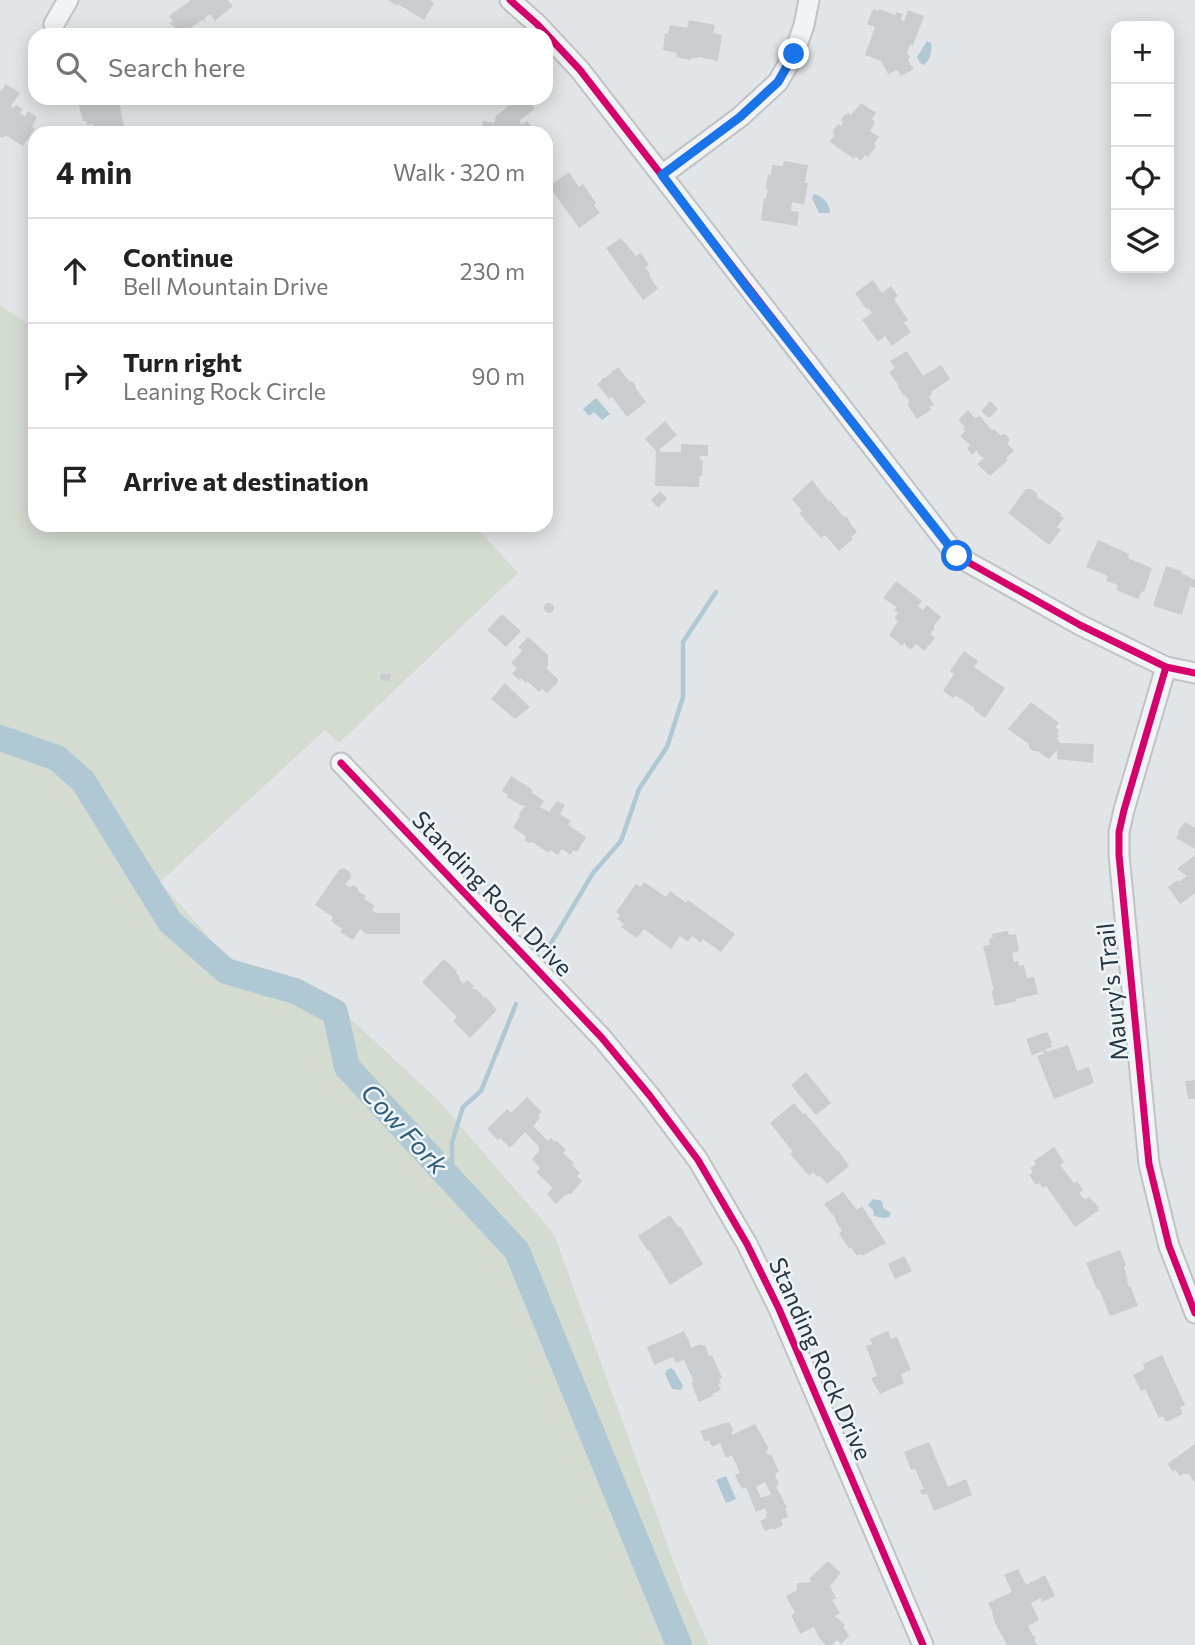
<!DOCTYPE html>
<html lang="en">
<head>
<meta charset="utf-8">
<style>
  body { margin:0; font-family:Commissioner,sans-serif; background:#f2f2f2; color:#222 }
  .controls { position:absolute; right:21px; top:21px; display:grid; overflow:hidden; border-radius:14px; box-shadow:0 4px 18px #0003 }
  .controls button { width:63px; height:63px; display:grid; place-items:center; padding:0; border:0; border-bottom:2px solid #e0e0e0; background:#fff; color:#222; font:35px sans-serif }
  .stop { position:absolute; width:21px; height:21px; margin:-16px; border:5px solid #1a73e8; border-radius:50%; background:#fff }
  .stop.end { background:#1a73e8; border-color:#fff; box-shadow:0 2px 7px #0008 }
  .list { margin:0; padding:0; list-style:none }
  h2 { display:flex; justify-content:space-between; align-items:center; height:91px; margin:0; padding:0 28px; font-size:30px }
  h2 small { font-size:23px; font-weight:400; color:#767676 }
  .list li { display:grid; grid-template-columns:46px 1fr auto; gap:21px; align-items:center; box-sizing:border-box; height:105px; padding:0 28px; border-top:2px solid #e0e0e0 }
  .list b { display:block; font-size:26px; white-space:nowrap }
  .list p { margin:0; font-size:23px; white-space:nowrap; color:#767676 }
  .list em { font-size:23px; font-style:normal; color:#767676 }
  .icon { flex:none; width:38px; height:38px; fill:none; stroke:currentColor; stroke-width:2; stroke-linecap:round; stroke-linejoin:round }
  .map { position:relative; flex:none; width:1195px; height:1645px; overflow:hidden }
  .search { position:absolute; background:#fff; box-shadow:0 4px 18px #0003; left:28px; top:28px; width:525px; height:77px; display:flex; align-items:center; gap:18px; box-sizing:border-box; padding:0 24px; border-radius:21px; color:#767676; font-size:26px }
  .panel { position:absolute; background:#fff; box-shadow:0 4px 18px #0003; left:28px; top:126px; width:525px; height:406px; border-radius:21px }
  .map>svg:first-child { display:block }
  .green { fill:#d4dcd2 }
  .water { fill:#afc8d3 }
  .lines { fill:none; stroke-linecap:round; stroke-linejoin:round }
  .stream { stroke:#afc8d3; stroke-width:4.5 }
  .river { stroke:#afc8d3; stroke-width:26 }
  .building { fill:#cacdcf; fill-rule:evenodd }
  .minor-casing { stroke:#c0c3c5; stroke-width:23 }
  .minor { stroke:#f1f3f4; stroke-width:19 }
  .cycleway-casing { stroke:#eff4f7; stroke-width:11 }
  .cycleway { stroke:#d6006c; stroke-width:7 }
  .route { stroke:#1a73e8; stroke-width:9 }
  .labels { text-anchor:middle; stroke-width:5; stroke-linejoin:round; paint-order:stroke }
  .street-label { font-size:24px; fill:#283641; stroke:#eff4f7 }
  .water-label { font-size:26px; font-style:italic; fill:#305e77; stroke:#eff4f7 }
</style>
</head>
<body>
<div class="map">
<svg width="1195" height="1645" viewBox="0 0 1195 1645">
  <rect width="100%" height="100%" fill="#e2e5e7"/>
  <path class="green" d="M0 305 35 329V525H474L518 573 339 743 325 730 160 882 234 965 296 987 336 1005 438 1100 554 1234 683 1587 709 1645H0Z"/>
  <path class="water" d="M927 41 931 43C932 52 931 59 924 65L920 63 917 57Z
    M814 194C823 196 830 204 830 213H819L812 198Z
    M596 398 610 414 602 420 594 412 589 416 583 409Z
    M873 1199 882 1201 883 1208 891 1213 889 1217 883 1218 874 1216 873 1210 868 1205Z
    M671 1368 674 1370 683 1386 681 1390 672 1389 665 1374 667 1370Z
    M726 1476 736 1499 726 1503 716 1480Z"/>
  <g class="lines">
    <path class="stream" d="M547 950 593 873 621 841 639 789 667 747 683 697V642L716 592
      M452 1181V1142L463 1107 481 1091 516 1004"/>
    <path class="river" d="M0 738 57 758 83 781 170 922 226 971 295 991 335 1012 347 1067 517 1251 679 1645"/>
  </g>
  <path class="building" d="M191 0H228L233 6 215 21 210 14 204 19 207 23 202 20 185 32 186 34 184 35H182L170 23 173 21 169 16Z
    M388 0H430L434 3 424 20 398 4 397 6Z
    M873 9 879 11V9L895 15 896 12 903 14 901 20 904 21 908 10 924 16 913 45 910 44 907 54 910 56 908 61 914 69 901 76 897 70 888 74 881 61 865 55 875 27 867 24Z
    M689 20 715 25 713 33 722 35 718 61 698 57 697 58H691V60L676 57 677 53 663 50 665 33 668 34 670 25 687 28Z
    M6 84 20 93 11 106 13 108 16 105 23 109 20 113 25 116 28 111 37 117 32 127 35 128 23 146 5 135 3 138 0 137V90L1 91Z
    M77 98H114L115 103H119L125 130 111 133 109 127 95 130 93 124 87 125 86 121H83Z
    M519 98H529L533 104 532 105 535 109 519 121 522 124 527 121 534 130 532 131 534 133H485L486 131H481L483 121 494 123 496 116Z
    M861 103 876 113 872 119 875 123 870 131 879 137 874 144 876 146 868 157 865 155 861 161 855 156 854 159 830 142 834 135 833 131 836 126 839 124 841 126 843 123 841 120 845 114 846 115 848 113 851 115Z
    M784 161 808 165 805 183H808L804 205 792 202 791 211 799 212 797 226 761 220 764 198 766 199 768 189H766L768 174 771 175 772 165 783 166Z
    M569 172 579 187 583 184 596 203 594 205 600 213 579 228 549 186Z
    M621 238 636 256 641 253 649 265 645 267 650 274 649 275 658 289 643 300 606 248Z
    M873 280 882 293 891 286 898 296 894 299 908 320 904 323 911 332 892 346 885 336 878 342 862 320 872 313 868 308 866 309 855 293Z
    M907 351 923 376 941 365 950 379 931 392 932 394 929 397 934 405 929 407 931 410 917 419 907 404 910 402 905 395 904 396 898 387 899 386 889 372 895 368 890 361Z
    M618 367 630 382 632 381 636 386 635 387 646 402 627 417 612 397 609 399 597 384 602 380V378H605L612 372V370H615Z
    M990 401 998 409 989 418 981 411Z
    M968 410 975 418 980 416 992 431 994 429 1000 435 1005 434 1009 438V442L1007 443 1014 451 1006 458 1008 460 990 476 977 464 984 458 978 454 977 450 972 455 967 448 970 445 960 436 965 431 963 429 965 427 958 420Z
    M665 421 677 435 660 449V452H681V444L708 445V456H700V460H703L702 475 699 477V487L655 486 656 451 645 439Z
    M812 480 829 502 830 500 842 515 848 518 850 523 857 532 851 537 853 539 839 551 825 535 821 538 799 513 802 511 792 499Z
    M1026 489H1031L1037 493V497L1062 514 1060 515 1064 518 1057 527 1061 530 1049 545 1008 513Z
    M660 491 667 499 658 508 651 500Z
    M1098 540 1129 554 1128 558 1152 568 1144 592 1142 591 1138 599 1116 590 1118 585 1106 581 1108 576 1086 567Z
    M1166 566 1182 571 1181 573 1195 580V588L1190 586 1182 615 1153 606Z
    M896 581 922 601 918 606 923 610 927 605 941 617 933 627 935 628 930 634 935 638 924 651 916 644 913 648 909 649 905 645V642L902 646 889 635 898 621 894 618 898 613 894 610 897 607 883 598Z
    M544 608a5 5 0 1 1 10 0a5 5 0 1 1-10 0Z
    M502 614 521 631 506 647 487 630Z
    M528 637 548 655V666L546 668 558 679V682L547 693 542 689 539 692 527 681 526 683 521 678 519 680 512 674 517 668 511 663 522 651 518 647Z
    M964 651 978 661 974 667 1005 688 985 718 974 710 975 708 955 695 953 698 943 691 954 674 950 671Z
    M381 673 391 674 390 681 380 680Z
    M505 683 530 707 515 719 491 699Z
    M1031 702 1059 723 1055 728 1059 730 1057 734 1059 736 1057 739 1060 743 1094 744 1093 763 1057 759V750L1049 759 1037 751H1033L1029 748V744L1008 729Z
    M511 776 533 790 531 792 544 801 540 807 549 812 557 801 565 805 560 814 571 821 568 825 586 837 577 852 573 850 571 855 562 849 558 855 550 850 549 853 532 842 529 843 524 840 526 838 524 835 513 828 520 816 519 814 525 806 523 805 522 806 507 797 508 795 502 791Z
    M1185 822 1195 828V849L1176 838 1179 832 1178 831Z
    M1195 855V893L1180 904 1168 887 1178 880 1179 882 1187 876 1177 869Z
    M344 868 350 872 351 877 345 885 351 887 353 885 358 888V891L366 896 364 899 375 906 372 910 376 913H400V934H366L360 929 353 940 340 932 342 929 331 921 333 917 315 905 339 870Z
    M644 882 666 897 670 891 686 903 688 900 735 934 721 952 703 939 701 943 692 936 688 942 680 936 671 949 644 929 637 938 621 927 624 924 617 919 620 915 616 912 636 884 640 887Z
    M1006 931 1008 932 1009 935 1016 934 1019 951 1012 953 1014 962 1018 961 1019 966 1024 965 1027 978 1034 977 1038 994 1016 999 1017 1001 995 1006 991 991 994 990 983 946 990 945 989 939 993 937 992 934Z
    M444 959 457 971 456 973 460 977 459 979 463 984 467 980 474 986 472 988 475 990 477 989 484 998 486 997 497 1010 470 1038 453 1021 457 1017 422 982Z
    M1047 1032 1052 1042 1051 1043 1052 1047 1046 1049 1047 1052 1068 1045 1077 1071 1089 1067 1094 1083 1054 1099 1037 1056 1044 1054 1043 1051 1032 1055 1026 1039Z
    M806 1072 831 1103 816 1115 791 1085Z
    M1195 1080V1099H1188L1185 1081Z
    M527 1097 542 1112 538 1115 540 1118 533 1126 548 1141 551 1138 555 1142 556 1140 566 1150 563 1153 574 1163 572 1165 580 1173 577 1176 582 1181 570 1195 569 1193 566 1196 565 1195 556 1204 547 1194 553 1188 536 1172 540 1168 532 1159 539 1151V1147L525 1132 510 1148 500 1138 498 1140 487 1129 507 1109 511 1113Z
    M794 1103 803 1114 805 1113 837 1151 838 1150 849 1166 827 1184 820 1176 818 1177 813 1172 809 1176 790 1154 793 1152 770 1123Z
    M1054 1147 1064 1162 1060 1165 1074 1183 1077 1181 1083 1190 1079 1193 1085 1200 1089 1197 1099 1207 1097 1208 1099 1210 1075 1227 1046 1186 1043 1188 1039 1183 1036 1185 1029 1175 1033 1172 1030 1168 1036 1164 1034 1161Z
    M843 1192 857 1210 862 1206 886 1243 862 1256 861 1254 857 1256 851 1247 849 1249 839 1233 842 1231 835 1220 836 1219 824 1204Z
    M670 1215 678 1227 680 1226 703 1264 670 1285 649 1250 648 1251 638 1236Z
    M1120 1250 1126 1265 1124 1266 1128 1281H1127L1129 1287H1131L1138 1306 1110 1316 1099 1289H1097L1086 1263Z
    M904 1256 912 1271 895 1279 888 1264Z
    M684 1331 690 1343H689L691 1348 701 1344 702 1346 705 1345 709 1356 712 1355 722 1378 719 1379 721 1383 718 1384 721 1390 712 1394 713 1396 699 1402 691 1383 694 1382 684 1360 676 1363 673 1357 654 1365 647 1347Z
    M888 1331 891 1339 897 1337 911 1370 901 1374 904 1383 880 1394 871 1378 877 1376 866 1346 872 1344 870 1339Z
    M1162 1355 1185 1405 1180 1407 1183 1414 1166 1422 1163 1416 1159 1418 1145 1389 1141 1391 1133 1375 1145 1369 1143 1364Z
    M729 1422 734 1431 731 1432 732 1435 755 1424 768 1447V1450L766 1451 768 1455 771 1454 779 1472 775 1474 779 1485 776 1486 787 1508H785L788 1517 781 1520 783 1525 774 1530 773 1528 765 1531 760 1521 767 1518 766 1514 767 1513 765 1508 756 1512 746 1487 742 1489 735 1475 740 1473 732 1455 726 1458 720 1443 712 1447 709 1440 705 1442 700 1431ZM765 1482 771 1494 761 1498 756 1487Z
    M929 1442 948 1487 966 1479 972 1495 934 1511 927 1494 922 1495 920 1490 924 1489 920 1480 915 1469 911 1470 904 1452Z
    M1195 1444V1483L1189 1474H1183L1180 1476 1175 1470 1173 1472 1167 1464Z
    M828 1561 841 1573 830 1586 836 1598 832 1600 840 1613 835 1616 845 1625 843 1626 849 1636 841 1644 837 1640 832 1645H826L819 1638 814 1627 800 1634 791 1615 795 1613 786 1596 797 1590V1583L812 1582 809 1579Z
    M1018 1569 1026 1585 1045 1575 1055 1596 1042 1602 1041 1598 1031 1603 1039 1620 1028 1626 1033 1636 1034 1635 1036 1638 1034 1639 1037 1645H1007L994 1621H995L992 1614 993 1613 988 1603 1012 1592 1004 1575Z"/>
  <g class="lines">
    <defs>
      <path id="minor" d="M510 0 537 24 580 70 957 556 1080 625 1166 667 1195 673
        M54 24 68 0
        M662 175 740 117 778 82 794 54 804 25 809 0
        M1166 667 1124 810 1119 832V855L1149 1164 1169 1246 1195 1313
        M341 763 602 1038 650 1096 698 1160 747 1244 779 1309 923 1645"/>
    </defs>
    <use href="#minor" class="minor-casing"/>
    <use href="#minor" class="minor"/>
    <defs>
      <path id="cycleway" d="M510 0 537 24 580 70 957 556 1080 625 1166 667 1195 673
        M1166 667 1124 810 1119 832V855L1149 1164 1169 1246 1195 1313
        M341 763 602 1038 650 1096 698 1160 747 1244 779 1309 923 1645"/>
    </defs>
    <use href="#cycleway" class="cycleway-casing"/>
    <use href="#cycleway" class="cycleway"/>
  </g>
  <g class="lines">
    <path class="route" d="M794 54 778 82 740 117 662 175 747 288 957 556"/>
  </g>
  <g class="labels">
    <g class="street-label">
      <text transform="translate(492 894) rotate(46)" y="8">Standing Rock Drive</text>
      <text transform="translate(1113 992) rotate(-96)" y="8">Maury's Trail</text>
      <text transform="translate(820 1359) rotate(66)" y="8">Standing Rock Drive</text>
    </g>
    <g class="water-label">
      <text transform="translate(404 1129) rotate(47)" y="9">Cow Fork</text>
    </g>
  </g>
</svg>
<div class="controls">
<button>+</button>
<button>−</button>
<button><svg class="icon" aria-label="locate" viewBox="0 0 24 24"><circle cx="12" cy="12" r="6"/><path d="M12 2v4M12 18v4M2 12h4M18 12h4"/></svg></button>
<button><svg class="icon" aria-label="layers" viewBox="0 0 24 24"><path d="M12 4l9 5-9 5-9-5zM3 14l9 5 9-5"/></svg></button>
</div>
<div class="stop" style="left:957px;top:556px"></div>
<div class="stop end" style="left:794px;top:54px"></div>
<div class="search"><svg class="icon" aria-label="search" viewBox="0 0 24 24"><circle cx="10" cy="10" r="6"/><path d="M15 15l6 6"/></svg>Search here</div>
<section class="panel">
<h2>4 min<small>Walk · 320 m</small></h2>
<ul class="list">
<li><svg class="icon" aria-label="ahead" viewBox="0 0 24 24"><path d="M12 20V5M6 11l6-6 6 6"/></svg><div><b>Continue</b><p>Bell Mountain Drive</p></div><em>230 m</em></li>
<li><svg class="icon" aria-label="right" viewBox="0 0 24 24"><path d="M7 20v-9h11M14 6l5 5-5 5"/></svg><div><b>Turn right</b><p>Leaning Rock Circle</p></div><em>90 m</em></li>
<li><svg class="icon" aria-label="arrive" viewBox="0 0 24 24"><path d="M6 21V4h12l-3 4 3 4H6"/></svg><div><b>Arrive at destination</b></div></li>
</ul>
</section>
</div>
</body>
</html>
